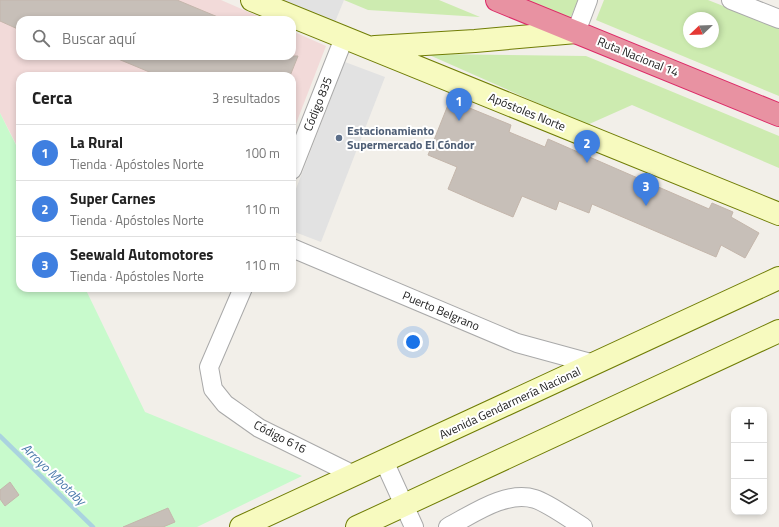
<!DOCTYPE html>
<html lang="es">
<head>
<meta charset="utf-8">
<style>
  body { margin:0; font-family:"Titillium Web",sans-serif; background:#f2f2f2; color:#222 }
  .controls { position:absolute; right:12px; bottom:12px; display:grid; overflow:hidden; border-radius:8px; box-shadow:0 2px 6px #0003 }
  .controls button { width:36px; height:36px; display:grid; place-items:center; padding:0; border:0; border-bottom:1px solid #e0e0e0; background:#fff; color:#222; font:20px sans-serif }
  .compass { position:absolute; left:683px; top:12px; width:36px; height:36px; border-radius:50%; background:#fff; box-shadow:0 2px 6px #0003; rotate:247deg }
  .you { position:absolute; left:413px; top:342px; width:14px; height:14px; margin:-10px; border:3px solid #fff; border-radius:50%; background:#1a73e8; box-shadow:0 0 0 6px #1a73e833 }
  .badge { display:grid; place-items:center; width:26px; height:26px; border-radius:50%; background:#d40000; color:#fff; font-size:13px; font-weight:700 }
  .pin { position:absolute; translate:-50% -33px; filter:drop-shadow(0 1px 2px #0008) }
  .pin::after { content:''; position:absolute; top:21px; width:14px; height:12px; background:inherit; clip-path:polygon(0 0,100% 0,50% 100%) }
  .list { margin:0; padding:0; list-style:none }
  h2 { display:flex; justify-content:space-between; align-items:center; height:52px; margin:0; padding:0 16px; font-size:17px }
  h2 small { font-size:13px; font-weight:400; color:#767676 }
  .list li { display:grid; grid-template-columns:26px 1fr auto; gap:12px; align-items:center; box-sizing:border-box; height:56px; padding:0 16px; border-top:1px solid #e0e0e0 }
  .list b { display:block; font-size:15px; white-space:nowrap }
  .list p { margin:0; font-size:13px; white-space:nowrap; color:#767676 }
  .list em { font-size:13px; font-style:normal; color:#767676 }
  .icon { flex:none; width:22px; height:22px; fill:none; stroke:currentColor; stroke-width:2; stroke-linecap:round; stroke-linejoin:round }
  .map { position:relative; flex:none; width:779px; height:527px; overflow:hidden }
  .search { position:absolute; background:#fff; box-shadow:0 2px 6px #0003; left:16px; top:16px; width:280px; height:44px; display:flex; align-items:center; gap:10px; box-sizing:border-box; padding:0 14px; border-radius:12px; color:#767676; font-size:15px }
  .panel { position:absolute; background:#fff; box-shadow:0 2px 6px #0003; left:16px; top:72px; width:280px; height:220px; border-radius:12px }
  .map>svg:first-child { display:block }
  .commercial { fill:#f2dad9 }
  .grass { fill:#cdebb0; fill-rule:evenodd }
  .park { fill:#c8facc }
  .parking { fill:#e2e2e2 }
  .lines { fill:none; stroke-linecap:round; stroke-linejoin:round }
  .stream { stroke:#aad3df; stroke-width:4.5 }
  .building { fill:#c7bfb8; stroke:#c4b6ab }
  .street-casing { stroke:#a9a9a9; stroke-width:20 }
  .secondary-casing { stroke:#707d05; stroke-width:24 }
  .highway-casing { stroke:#dc2a67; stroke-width:24 }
  .street { stroke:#fff; stroke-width:18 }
  .secondary { stroke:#f7fabf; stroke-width:22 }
  .highway { stroke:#e892a2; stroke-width:22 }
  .service-dot { fill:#5c6f8a; stroke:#fff; stroke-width:1.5 }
  .labels { text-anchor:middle; stroke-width:4; stroke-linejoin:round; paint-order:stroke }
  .street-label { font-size:12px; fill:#222; stroke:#fff }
  .service-label { font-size:12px; font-weight:bold; fill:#4e5e75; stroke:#fff; text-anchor:start }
  .water-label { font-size:13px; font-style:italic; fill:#4a7aab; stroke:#fff }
</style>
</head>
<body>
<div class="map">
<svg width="779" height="527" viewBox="0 0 779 527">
  <rect width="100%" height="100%" fill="#f2efe9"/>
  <path class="commercial" d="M0 0H221L267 20H20V56H292V31L326 46 292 134V76H20V146L16 144 0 113Z"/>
  <path class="grass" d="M344 0H439L480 17 368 10Z
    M525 0H578L570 19Z
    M604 0H708L779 28V96L596 20ZM689 18H713V42H689Z
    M427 54 586 56 779 136V168L632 105 587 125Z"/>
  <path class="park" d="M0 113 20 153V288H85L145 412 302 476 197 527H0Z"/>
  <path class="parking" d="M282 0H344L335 22Z
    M345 62 385 77 321 242 292 231V199Z"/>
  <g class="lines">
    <path class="stream" d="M0 436 93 527"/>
  </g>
  <path class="building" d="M0 0H177L225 20H20V30L0 21Z
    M111 56H298L290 76H159Z
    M450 100 511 125 509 132 545 147 548 139 709 209 712 203 733 212 731 217 759 233 745 258 721 245 716 257 592 204 589 213 559 201 556 210 522 196 513 217 482 204 448 189 457 167 428 155Z
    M10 482 19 495 5 506 0 499V490Z
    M168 508 175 522 163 527H123Z"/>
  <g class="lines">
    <defs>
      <path id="street" d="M731 0 779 19
        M576 32 588 0
        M292 170 344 38
        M292 248 517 343 594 364
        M243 288 209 367 213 389 225 404 259 428 354 475
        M384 461 414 527
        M448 527C473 514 506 490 535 499 548 503 570 519 583 527"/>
      <path id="secondary" d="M252 0 779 214
        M375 47 475 41 576 32
        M241 527 779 278
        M357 527 779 331"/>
      <path id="highway" d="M497 0 779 115"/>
    </defs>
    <use href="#street" class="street-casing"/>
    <use href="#secondary" class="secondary-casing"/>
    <use href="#highway" class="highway-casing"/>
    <use href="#street" class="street"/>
    <use href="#secondary" class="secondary"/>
    <use href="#highway" class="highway"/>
  </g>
  <circle class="service-dot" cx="339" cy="138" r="4"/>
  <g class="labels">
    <g class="street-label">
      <text transform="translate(638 57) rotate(22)" y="4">Ruta Nacional 14</text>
      <text transform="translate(318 104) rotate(-68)" y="4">Código 835</text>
      <text transform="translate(527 112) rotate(22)" y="4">Apóstoles Norte</text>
      <text transform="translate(441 311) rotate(23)" y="4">Puerto Belgrano</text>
      <text transform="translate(510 403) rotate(-25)" y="4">Avenida Gendarmería Nacional</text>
      <text transform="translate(280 437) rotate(27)" y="4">Código 616</text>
    </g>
    <g class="service-label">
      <text x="347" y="135">Estacionamiento<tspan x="347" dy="14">Supermercado El Cóndor</tspan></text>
    </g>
    <g class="water-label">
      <text transform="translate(54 474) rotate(44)" y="5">Arroyo Mbotaby</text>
    </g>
  </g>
</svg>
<div class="controls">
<button>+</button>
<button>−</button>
<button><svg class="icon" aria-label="layers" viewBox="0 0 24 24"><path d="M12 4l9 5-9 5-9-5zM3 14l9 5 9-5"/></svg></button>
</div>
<svg class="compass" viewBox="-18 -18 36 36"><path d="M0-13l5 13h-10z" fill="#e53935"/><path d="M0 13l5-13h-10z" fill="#767676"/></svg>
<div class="you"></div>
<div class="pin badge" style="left:459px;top:121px;background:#3f7fe0">1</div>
<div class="pin badge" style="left:587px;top:163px;background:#3f7fe0">2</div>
<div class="pin badge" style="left:646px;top:206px;background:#3f7fe0">3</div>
<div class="search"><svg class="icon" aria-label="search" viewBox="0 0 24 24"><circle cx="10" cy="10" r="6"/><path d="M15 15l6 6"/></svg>Buscar aquí</div>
<section class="panel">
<h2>Cerca<small>3 resultados</small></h2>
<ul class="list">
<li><span class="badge" style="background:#3f7fe0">1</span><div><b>La Rural</b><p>Tienda · Apóstoles Norte</p></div><em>100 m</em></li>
<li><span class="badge" style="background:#3f7fe0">2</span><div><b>Super Carnes</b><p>Tienda · Apóstoles Norte</p></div><em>110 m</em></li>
<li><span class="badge" style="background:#3f7fe0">3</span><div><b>Seewald Automotores</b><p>Tienda · Apóstoles Norte</p></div><em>110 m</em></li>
</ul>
</section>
</div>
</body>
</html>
